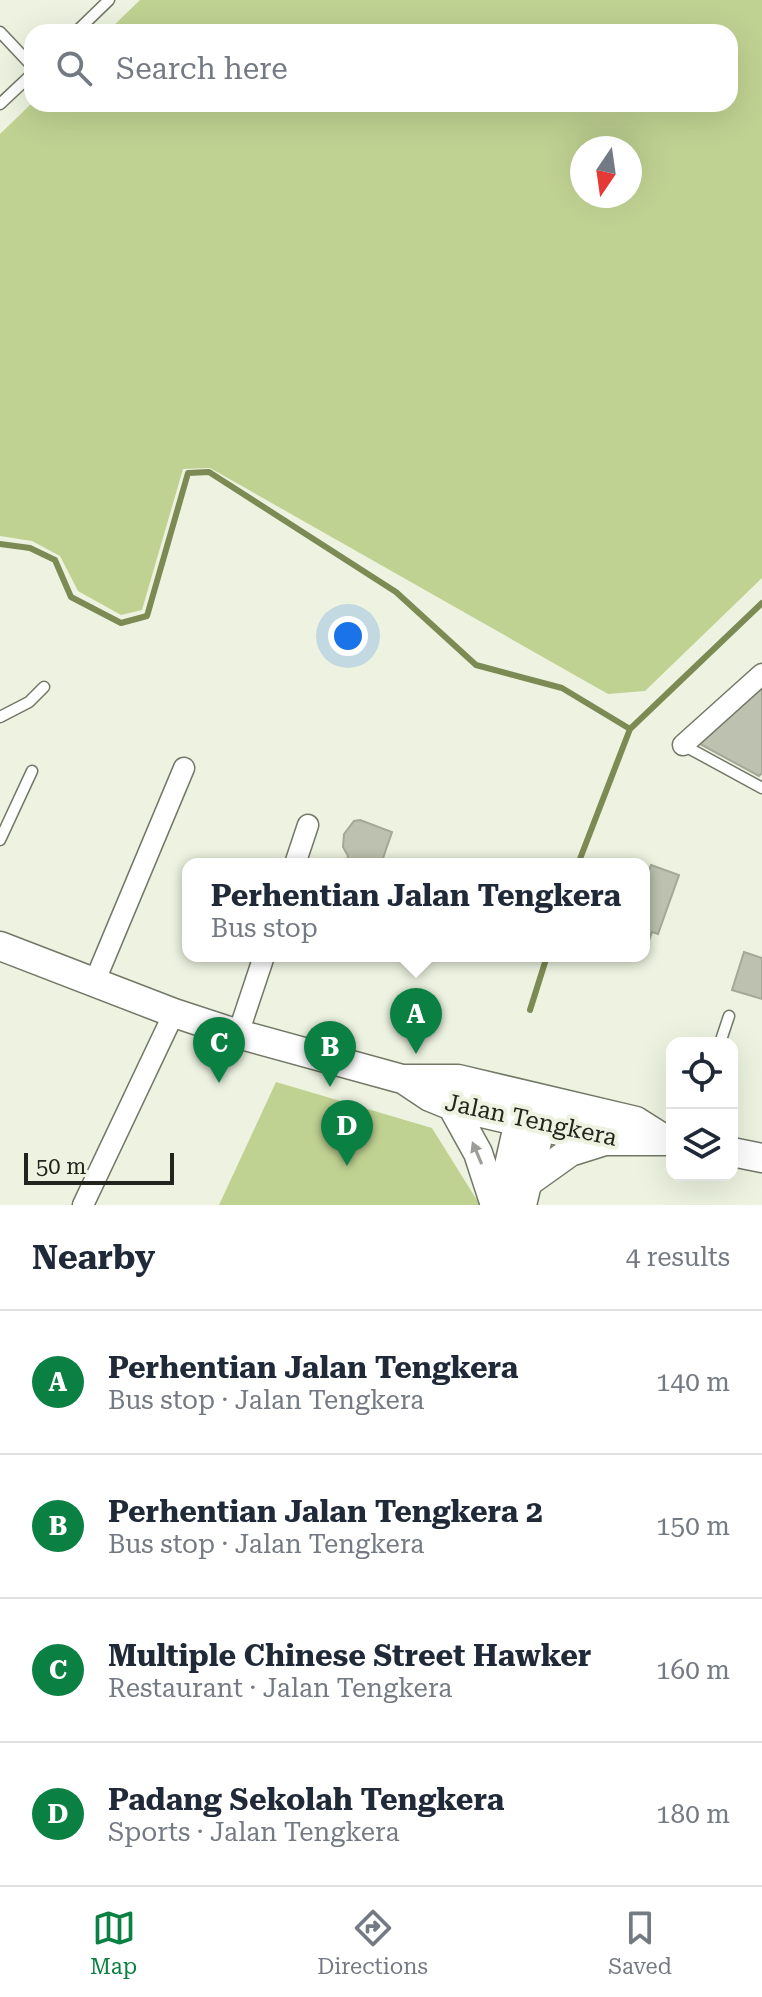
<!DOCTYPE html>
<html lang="en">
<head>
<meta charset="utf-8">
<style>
  body { margin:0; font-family:"Roboto Serif",serif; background:#f2f2f3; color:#1f2937 }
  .controls { position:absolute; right:24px; bottom:24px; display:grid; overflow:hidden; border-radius:16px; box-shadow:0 8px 32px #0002 }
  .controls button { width:72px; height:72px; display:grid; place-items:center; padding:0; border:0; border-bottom:2px solid #e0e1e3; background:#fff; color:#1f2937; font:40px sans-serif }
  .compass { position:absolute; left:570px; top:136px; width:72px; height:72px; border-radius:50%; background:#fff; box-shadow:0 8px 32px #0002; rotate:193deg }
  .scale { position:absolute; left:24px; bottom:20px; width:150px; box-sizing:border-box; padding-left:8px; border:4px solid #22241d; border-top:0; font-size:22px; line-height:28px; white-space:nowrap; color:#22241d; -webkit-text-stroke:6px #edf3e0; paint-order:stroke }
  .you { position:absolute; left:348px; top:636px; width:28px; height:28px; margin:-20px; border:6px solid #fff; border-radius:50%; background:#1a73e8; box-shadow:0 0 0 12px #1a73e833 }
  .badge { display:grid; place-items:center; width:52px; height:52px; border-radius:50%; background:#0b8043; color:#fff; font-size:26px; font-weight:700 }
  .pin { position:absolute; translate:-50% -66px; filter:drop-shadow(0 2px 4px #0008) }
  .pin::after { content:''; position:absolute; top:42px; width:28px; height:24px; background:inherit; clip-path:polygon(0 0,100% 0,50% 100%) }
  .popup { position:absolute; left:182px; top:858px; width:468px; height:104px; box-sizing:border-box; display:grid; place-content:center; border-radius:16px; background:#fff; filter:drop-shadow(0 2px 6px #0005); font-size:26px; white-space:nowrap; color:#747a83 }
  .popup b { font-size:30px; color:#1f2937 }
  .popup::after { content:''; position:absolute; left:50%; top:100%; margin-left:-16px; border:16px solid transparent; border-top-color:#fff }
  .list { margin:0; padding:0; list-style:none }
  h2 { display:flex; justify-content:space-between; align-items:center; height:104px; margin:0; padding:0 32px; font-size:34px }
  h2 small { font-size:26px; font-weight:400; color:#747a83 }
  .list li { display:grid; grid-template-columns:52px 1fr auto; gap:24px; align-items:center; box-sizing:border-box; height:144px; padding:0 32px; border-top:2px solid #e0e1e3 }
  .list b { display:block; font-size:30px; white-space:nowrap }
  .list p { margin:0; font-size:26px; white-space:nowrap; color:#747a83 }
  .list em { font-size:26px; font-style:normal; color:#747a83 }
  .icon { flex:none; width:44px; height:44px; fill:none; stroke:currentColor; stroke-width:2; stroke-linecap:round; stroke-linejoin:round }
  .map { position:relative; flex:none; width:762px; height:1205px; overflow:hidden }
  .search { position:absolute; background:#fff; box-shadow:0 8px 32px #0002; left:24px; right:24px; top:24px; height:88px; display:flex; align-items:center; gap:20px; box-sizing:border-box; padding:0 28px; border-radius:24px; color:#747a83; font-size:30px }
  .sheet { height:680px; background:#fff }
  nav { display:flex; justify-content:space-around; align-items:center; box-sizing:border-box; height:112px; border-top:2px solid #e0e1e3; background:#fff; font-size:22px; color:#747a83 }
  nav a { display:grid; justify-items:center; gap:4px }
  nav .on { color:#0b8043 }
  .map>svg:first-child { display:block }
  .green { fill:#c0d292; fill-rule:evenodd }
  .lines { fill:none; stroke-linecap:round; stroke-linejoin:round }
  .stream { stroke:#7c8a54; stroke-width:6 }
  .building { fill:#bcc2af; stroke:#a3a996; stroke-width:2 }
  .service-casing { stroke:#727866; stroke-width:13 }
  .minor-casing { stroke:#727866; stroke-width:23 }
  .tertiary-casing { stroke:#727866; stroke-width:29 }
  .secondary-casing { stroke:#727866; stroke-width:31 }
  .service { stroke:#fff; stroke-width:10 }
  .minor { stroke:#fff; stroke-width:20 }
  .tertiary { stroke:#fff; stroke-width:26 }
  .secondary { stroke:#fff; stroke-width:28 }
  .oneway { fill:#9c9c99 }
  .labels { text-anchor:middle; stroke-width:8; stroke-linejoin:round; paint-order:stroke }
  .street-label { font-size:24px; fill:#22241d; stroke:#edf3e0 }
</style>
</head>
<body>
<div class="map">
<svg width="762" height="1205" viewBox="0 0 762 1205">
  <rect width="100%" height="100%" fill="#edf3e0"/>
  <path class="green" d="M140 0H762V578L645 691 608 694 210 468 183 469 142 610 121 615 78 591 60 556 32 541 0 536V134L32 103 730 104V32H107ZM582 148H630V196H582Z
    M276 1082 432 1128 480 1205H219Z"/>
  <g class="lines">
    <path class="stream" d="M0 544 30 548 55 560 71 597 121 623 147 616 188 473 209 472 396 592 476 665 562 688 630 729
      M578 864 630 729 762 603
      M530 1010 547 956"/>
  </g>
  <path class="building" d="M762 687V773L759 776 700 744Z
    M360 820 392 832 381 864 365 860 363 864H346L348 856 343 847 344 834 354 821Z
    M651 865 679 875 658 934 652 932 645 952 644 885Z
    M744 952 762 958V999L732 990Z"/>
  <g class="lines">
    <defs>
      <path id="service" d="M0 32 32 66
        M76 32 109 0
        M0 104 32 74
        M0 717 29 702 44 687
        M683 745 762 788
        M0 840 32 771
        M720 1043 729 1016"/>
      <path id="minor" d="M683 745 762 674
        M295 864 308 825
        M94 983 184 768
        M238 1034 264 956
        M83 1205 174 1013"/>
      <path id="tertiary" d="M499 1205 522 1103
        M523 1205 546 1108"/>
      <path id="secondary" d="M0 946 174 1013 238 1034 402 1079H458L636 1121 666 1140
        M403 1079 430 1097 452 1106 541 1127 606 1141H670
        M452 1106 478 1153 495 1205
        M732 1152 762 1158
        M528 1182 570 1152 605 1141"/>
    </defs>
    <use href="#service" class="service-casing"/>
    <use href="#minor" class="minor-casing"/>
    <use href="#tertiary" class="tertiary-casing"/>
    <use href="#secondary" class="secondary-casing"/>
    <use href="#service" class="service"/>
    <use href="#minor" class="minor"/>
    <use href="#tertiary" class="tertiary"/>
    <use href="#secondary" class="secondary"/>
  </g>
  <defs><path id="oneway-solid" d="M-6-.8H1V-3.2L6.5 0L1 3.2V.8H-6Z" transform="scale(2)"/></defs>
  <use class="oneway" href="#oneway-solid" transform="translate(477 1153) rotate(-113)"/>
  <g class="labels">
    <g class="street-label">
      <text transform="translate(531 1120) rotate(12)" y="8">Jalan Tengkera</text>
    </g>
  </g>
</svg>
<div class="controls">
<button><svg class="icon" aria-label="locate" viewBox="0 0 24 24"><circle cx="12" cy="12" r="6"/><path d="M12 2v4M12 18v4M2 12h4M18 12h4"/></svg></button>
<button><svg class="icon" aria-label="layers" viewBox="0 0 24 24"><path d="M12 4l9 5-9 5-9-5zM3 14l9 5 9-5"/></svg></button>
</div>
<svg class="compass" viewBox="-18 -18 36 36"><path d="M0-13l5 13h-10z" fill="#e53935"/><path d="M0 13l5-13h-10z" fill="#747a83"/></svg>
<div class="scale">50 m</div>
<div class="you"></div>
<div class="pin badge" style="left:416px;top:1054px">A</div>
<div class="popup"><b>Perhentian Jalan Tengkera</b>Bus stop</div>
<div class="pin badge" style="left:330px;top:1087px">B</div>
<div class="pin badge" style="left:219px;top:1083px">C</div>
<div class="pin badge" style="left:347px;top:1166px">D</div>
<div class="search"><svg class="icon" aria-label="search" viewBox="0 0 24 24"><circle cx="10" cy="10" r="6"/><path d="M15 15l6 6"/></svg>Search here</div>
</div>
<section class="sheet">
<h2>Nearby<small>4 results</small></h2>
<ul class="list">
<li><span class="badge">A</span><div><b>Perhentian Jalan Tengkera</b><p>Bus stop · Jalan Tengkera</p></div><em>140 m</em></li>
<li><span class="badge">B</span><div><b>Perhentian Jalan Tengkera 2</b><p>Bus stop · Jalan Tengkera</p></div><em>150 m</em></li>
<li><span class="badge">C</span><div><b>Multiple Chinese Street Hawker</b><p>Restaurant · Jalan Tengkera</p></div><em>160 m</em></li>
<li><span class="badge">D</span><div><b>Padang Sekolah Tengkera</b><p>Sports · Jalan Tengkera</p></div><em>180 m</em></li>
</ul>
</section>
<nav>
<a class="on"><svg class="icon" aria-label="map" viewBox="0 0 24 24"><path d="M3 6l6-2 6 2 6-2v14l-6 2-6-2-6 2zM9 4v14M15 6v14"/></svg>Map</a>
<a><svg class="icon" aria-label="directions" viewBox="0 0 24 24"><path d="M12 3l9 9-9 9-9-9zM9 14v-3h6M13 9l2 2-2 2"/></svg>Directions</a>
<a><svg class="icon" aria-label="saved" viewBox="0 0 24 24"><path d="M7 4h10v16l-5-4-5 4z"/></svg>Saved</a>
</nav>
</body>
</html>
